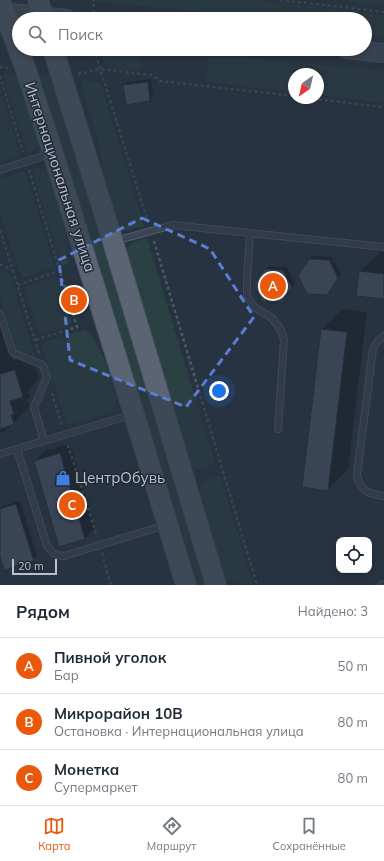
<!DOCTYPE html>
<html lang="ru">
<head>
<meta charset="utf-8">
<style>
  body { margin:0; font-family:Mulish,sans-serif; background:#f6f6f7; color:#1f2937 }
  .controls { position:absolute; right:12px; bottom:12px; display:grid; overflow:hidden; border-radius:8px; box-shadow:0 2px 6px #0003 }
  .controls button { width:36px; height:36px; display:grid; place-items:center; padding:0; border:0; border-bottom:1px solid #e0e1e3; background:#fff; color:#1f2937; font:20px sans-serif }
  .compass { position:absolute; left:288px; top:68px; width:36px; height:36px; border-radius:50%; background:#fff; box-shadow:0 2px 6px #0003; rotate:214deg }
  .scale { position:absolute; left:12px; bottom:10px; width:45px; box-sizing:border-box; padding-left:4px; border:2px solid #b9c0cc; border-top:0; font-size:11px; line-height:14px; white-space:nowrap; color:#b9c0cc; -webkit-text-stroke:3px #212a37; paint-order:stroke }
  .you { position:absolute; left:219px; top:391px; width:14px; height:14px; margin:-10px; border:3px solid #fff; border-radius:50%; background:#1a73e8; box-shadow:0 0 0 6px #1a73e833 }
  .badge { display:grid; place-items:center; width:26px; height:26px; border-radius:50%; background:#ea580c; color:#fff; font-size:13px; font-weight:700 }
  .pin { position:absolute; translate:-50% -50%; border:2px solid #fff; box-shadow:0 1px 4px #0006 }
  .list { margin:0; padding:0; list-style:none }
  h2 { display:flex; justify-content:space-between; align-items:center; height:52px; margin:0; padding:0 16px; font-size:17px }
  h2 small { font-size:13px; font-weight:400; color:#747a83 }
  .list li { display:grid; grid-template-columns:26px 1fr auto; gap:12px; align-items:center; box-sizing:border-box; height:56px; padding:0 16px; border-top:1px solid #e0e1e3 }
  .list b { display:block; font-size:15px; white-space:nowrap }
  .list p { margin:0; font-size:13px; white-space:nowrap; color:#747a83 }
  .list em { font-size:13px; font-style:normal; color:#747a83 }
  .icon { flex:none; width:22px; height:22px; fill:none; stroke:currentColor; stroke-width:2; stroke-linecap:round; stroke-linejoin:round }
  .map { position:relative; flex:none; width:384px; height:585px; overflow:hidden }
  .search { position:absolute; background:#fff; box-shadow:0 2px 6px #0003; left:12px; right:12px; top:12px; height:44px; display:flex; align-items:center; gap:10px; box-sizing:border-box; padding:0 14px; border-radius:22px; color:#747a83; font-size:15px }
  .sheet { height:220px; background:#fff }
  nav { display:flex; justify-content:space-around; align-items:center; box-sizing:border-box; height:56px; border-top:1px solid #e0e1e3; background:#fff; font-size:11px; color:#747a83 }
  nav a { display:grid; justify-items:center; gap:2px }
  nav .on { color:#ea580c }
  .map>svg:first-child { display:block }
  .green { fill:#2a4043 }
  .shadow { fill:#0007 }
  .building { fill:#4e5a6b; stroke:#232c39 }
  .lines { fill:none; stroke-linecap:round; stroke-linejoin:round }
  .lane-casing { stroke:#5a636f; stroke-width:8 }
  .secondary-casing { stroke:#5a636f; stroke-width:20 }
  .primary-casing { stroke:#464e5b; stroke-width:22 }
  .path { stroke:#485d60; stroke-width:2.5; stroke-dasharray:3 3; stroke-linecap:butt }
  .lane { stroke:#3c4552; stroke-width:6 }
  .secondary { stroke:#4a5465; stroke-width:18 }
  .primary { stroke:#5a6472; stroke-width:20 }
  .marked { fill:none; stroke:#5b7cd3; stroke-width:3; stroke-dasharray:8 5; stroke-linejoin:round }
  .labels { text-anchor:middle; stroke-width:3; stroke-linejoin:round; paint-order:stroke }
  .street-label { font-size:15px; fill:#b9c0cc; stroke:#212a37 }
  .poi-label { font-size:15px; fill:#b9c0cc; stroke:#212a37; text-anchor:start }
</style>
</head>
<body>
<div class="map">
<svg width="384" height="585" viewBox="0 0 384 585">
  <rect width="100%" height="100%" fill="#283342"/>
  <path class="green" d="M95 0H253L384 15V37L365 35V19H236L216 13 94 1Z
    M332 0H384V5Z
    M101 49H121L141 51 140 70C132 69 113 69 107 64 103 61 102 54 101 49Z
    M208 58H253L384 71V103L318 95V74H294V92L206 82Z
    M8 73 17 74 39 141C38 148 33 150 27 153L3 76Z
    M40 75 51 77 206 585H194Z
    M80 81 97 82 101 84 144 226 129 230H123L117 226 104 182 100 145Z
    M0 87 20 156 0 163Z
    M38 167 44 170 48 173 64 224 68 264 61 266 32 169Z
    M25 171 54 266 22 278 0 214V179Z
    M147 238 215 464C205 467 198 473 190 464L126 256 128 247 134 242Z
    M0 269 10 274 35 357 17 350 1 300Z
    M57 276 71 322 68 327 43 334 39 332 24 287Z
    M84 330 90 334 105 360 117 399C116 403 115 407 112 410 104 416 77 422 67 425L42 346 46 341Z
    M220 476 253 584C239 584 232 585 222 574L200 493V486L203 481Z"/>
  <path class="shadow" d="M151 79 153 97 150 100 126 104 124 86 127 82Z
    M380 252H384V298L360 272Z
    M313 256 332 257 341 274 330 290 327 294 309 260Z
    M268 266 287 267 295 283 285 298 265 269Z
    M342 309 367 312 348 469 327 490 322 329Z
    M0 320 13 360 31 354 39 379 28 391 30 397 27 399 30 407 5 431 0 433Z
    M70 444 95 528 85 538 35 461 45 451Z
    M20 501 37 556 33 560 0 552V507Z"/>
  <path class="building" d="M148 82 150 101 126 105 123 85Z
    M309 259 329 260 338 278 327 295 307 294 298 276Z
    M264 269 283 270 292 287 282 303 262 302 254 285Z
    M359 271 384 274V299L356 296Z
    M321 329 347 332 328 491 302 487Z
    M15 370 23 397 10 401 14 414 11 415 14 424 0 429V374Z
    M60 453 85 539 59 547 34 461Z
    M16 504 34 561 4 570 0 556V509Z"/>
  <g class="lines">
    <defs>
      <path id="lane" d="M0 170 50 154
        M250 233 247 278V295L254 307 272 318 281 330 284 340 278 429
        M115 241 173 225 384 247
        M0 313 13 353 43 365 47 377 34 407 44 441
        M384 336 378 341 373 349 357 475C361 492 368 494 384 496
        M17 449 47 546C52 553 55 555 64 556L166 525
        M0 454 131 415
        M381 585 384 584"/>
      <path id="secondary" d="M0 12 67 19
        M346 49 384 53"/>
      <path id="primary" d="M0 0 26 70 53 153 134 414 186 585
        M38 0 44 19
        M53 49 113 242 216 585"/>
    </defs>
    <use href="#lane" class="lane-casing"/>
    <use href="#secondary" class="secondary-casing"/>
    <use href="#primary" class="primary-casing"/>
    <path class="path" d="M280 0 384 12
      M93 19 94 0
      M94 49 148 222
      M0 67 8 68
      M78 74 100 69 152 75 160 81 294 96
      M0 76 23 152
      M307 98 384 107
      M29 170 77 327 35 340
      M0 230 39 353
      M154 241 257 585
      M0 264 12 270
      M18 285 59 271
      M52 393 62 426
      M68 445 97 537
      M102 553 111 585"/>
    <use href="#lane" class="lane"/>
    <use href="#secondary" class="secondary"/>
    <use href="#primary" class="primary"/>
  </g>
  <path d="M0 0H384V585H0ZM142 218 210 249 254 317 186 407 70 360 59 260Z" fill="#283342" fill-opacity=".55" fill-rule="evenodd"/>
  <path class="marked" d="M142 218 210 249 254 317 186 407 70 360 59 260Z"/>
  <defs>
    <symbol id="shop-bare" viewBox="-9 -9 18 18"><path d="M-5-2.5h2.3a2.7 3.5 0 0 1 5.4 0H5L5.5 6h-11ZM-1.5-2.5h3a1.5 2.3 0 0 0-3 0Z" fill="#3f7fe0" stroke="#212a37" stroke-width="2.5" paint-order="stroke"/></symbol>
  </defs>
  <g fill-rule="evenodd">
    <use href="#shop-bare" x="52" y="467" width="22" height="22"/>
  </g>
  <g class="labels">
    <g class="street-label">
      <text transform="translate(60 177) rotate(72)" y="5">Интернациональная улица</text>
    </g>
    <g class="poi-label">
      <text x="75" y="483">ЦентрОбувь</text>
    </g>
  </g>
</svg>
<div class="controls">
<button><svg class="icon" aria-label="locate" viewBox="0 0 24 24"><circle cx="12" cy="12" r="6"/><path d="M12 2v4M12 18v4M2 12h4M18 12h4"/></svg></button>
</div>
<svg class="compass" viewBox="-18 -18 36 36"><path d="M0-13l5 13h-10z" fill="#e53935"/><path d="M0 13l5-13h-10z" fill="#747a83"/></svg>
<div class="scale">20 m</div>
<div class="you"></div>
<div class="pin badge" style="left:273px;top:286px">A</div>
<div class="pin badge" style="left:74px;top:300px">B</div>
<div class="pin badge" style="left:72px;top:505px">C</div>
<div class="search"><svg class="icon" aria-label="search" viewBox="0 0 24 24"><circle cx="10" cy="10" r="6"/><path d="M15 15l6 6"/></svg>Поиск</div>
</div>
<section class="sheet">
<h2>Рядом<small>Найдено: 3</small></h2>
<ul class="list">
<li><span class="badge">A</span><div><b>Пивной уголок</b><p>Бар</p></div><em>50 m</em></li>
<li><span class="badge">B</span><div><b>Микрорайон 10В</b><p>Остановка · Интернациональная улица</p></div><em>80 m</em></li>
<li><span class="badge">C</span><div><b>Монетка</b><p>Супермаркет</p></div><em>80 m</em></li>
</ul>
</section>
<nav>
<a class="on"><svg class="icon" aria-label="map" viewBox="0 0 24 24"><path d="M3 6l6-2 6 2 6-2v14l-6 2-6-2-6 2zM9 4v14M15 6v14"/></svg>Карта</a>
<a><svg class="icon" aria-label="directions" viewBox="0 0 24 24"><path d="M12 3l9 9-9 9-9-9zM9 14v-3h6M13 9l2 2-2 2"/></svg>Маршрут</a>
<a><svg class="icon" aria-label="saved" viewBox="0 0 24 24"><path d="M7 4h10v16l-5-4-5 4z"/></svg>Сохранённые</a>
</nav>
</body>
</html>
